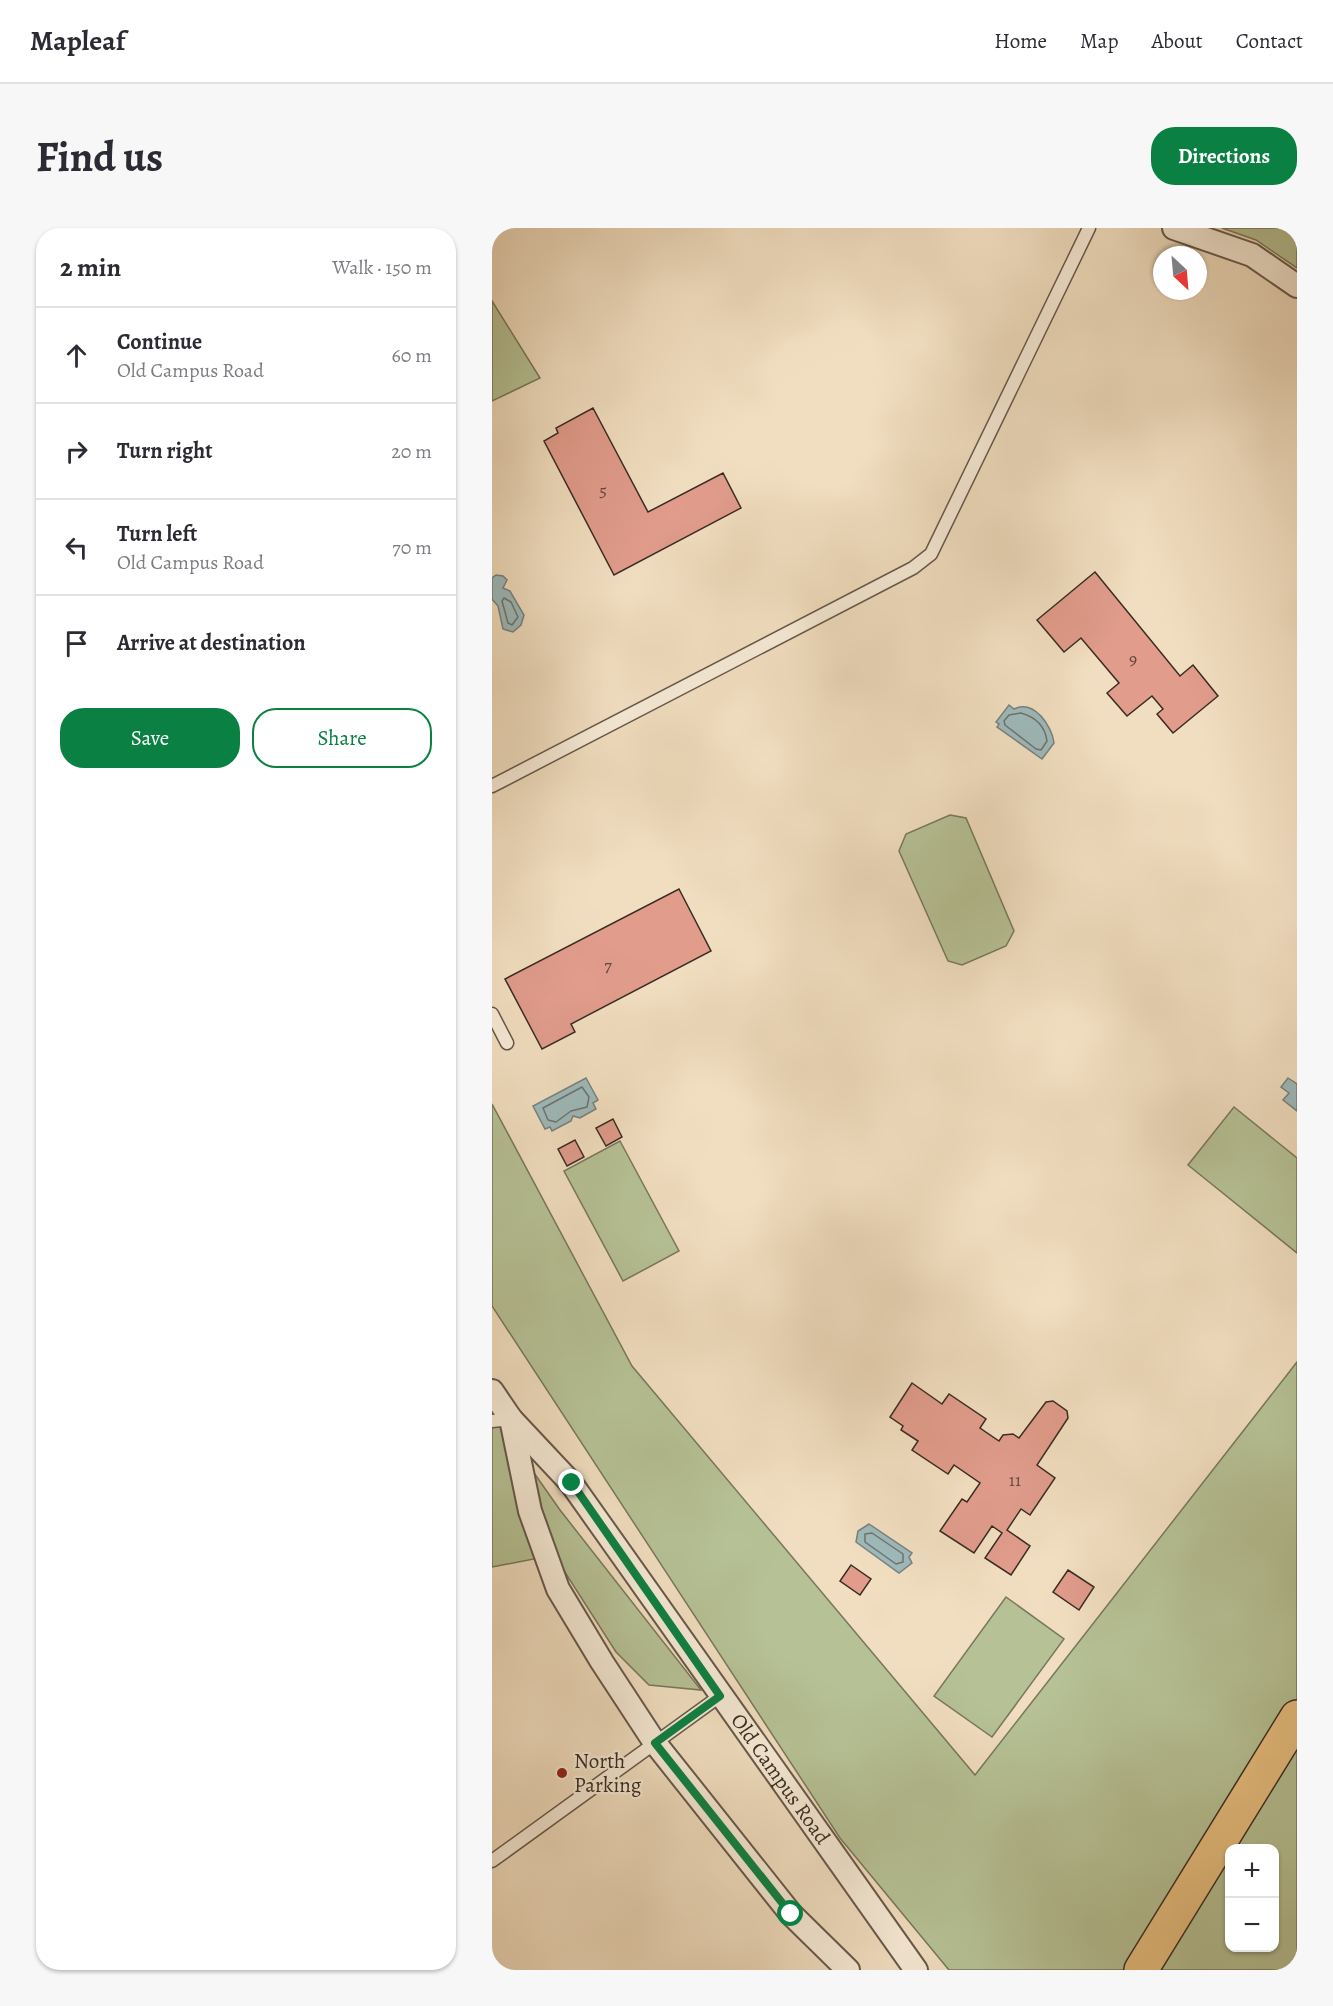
<!DOCTYPE html>
<html lang="en">
<head>
<meta charset="utf-8">
<style>
  body { margin:0; font-family:Alegreya,serif; background:#f7f7f7; color:#2b2b33 }
  .controls { position:absolute; right:18px; bottom:18px; display:grid; overflow:hidden; border-radius:12px; box-shadow:0 2px 4px #0004 }
  .controls button { width:54px; height:54px; display:grid; place-items:center; padding:0; border:0; border-bottom:2px solid #e1e1e2; background:#fff; color:#2b2b33; font:30px sans-serif }
  .compass { position:absolute; left:661px; top:18px; width:54px; height:54px; border-radius:50%; background:#fff; box-shadow:0 2px 4px #0004; rotate:154deg }
  .stop { position:absolute; width:18px; height:18px; margin:-14px; border:4px solid #0b8043; border-radius:50%; background:#fff }
  .stop.end { background:#0b8043; border-color:#fff; box-shadow:0 2px 6px #0008 }
  .list { margin:0; padding:0; list-style:none }
  h2 { display:flex; justify-content:space-between; align-items:center; height:78px; margin:0; padding:0 24px; font-size:26px }
  h2 small { font-size:20px; font-weight:400; color:#7c7c81 }
  .list li { display:grid; grid-template-columns:39px 1fr auto; gap:18px; align-items:center; box-sizing:border-box; height:96px; padding:0 24px; border-top:2px solid #e1e1e2 }
  .list b { display:block; font-size:22px; white-space:nowrap }
  .list p { margin:0; font-size:20px; white-space:nowrap; color:#7c7c81 }
  .list em { font-size:20px; font-style:normal; color:#7c7c81 }
  .actions { display:flex; gap:12px; padding:18px 24px }
  .actions a { flex:1; padding:14px 0; border:2px solid #0b8043; border-radius:24px; text-align:center; font-size:21px; color:#0b8043 }
  .actions .main { background:#0b8043; color:#fff }
  .icon { flex:none; width:33px; height:33px; fill:none; stroke:currentColor; stroke-width:2; stroke-linecap:round; stroke-linejoin:round }
  .map { position:relative; flex:none; width:805px; height:1742px; overflow:hidden; border-radius:24px }
  header { display:flex; align-items:center; gap:36px; box-sizing:border-box; height:84px; padding:0 30px; background:#fff; border-bottom:2px solid #e1e1e2 }
  header strong { font-size:28px }
  nav { display:flex; gap:33px; margin-inline-start:auto; font-size:21px }
  .intro { display:flex; align-items:center; justify-content:space-between; box-sizing:border-box; height:144px; padding:0 36px }
  h1 { margin:0; font-size:42px }
  .button { padding:15px 27px; border-radius:24px; background:#0b8043; color:#fff; font-size:21px; font-weight:700 }
  main { display:flex; gap:36px; padding:0 36px }
  aside { flex:1; background:#fff; border-radius:24px; box-shadow:0 2px 4px #0004 }
  .map>svg:first-child { display:block }
  .green { fill:#b6c296; stroke:#78775d; stroke-width:1.5; fill-rule:evenodd }
  .water { fill:#9ebabb; stroke:#76817f; stroke-width:1.5 }
  .lines { fill:none; stroke-linecap:round; stroke-linejoin:round }
  .shore { stroke:#6c7370; stroke-width:1.5 }
  .building { fill:#e19c8c; stroke:#392c24; stroke-width:1.5 }
  .lane-casing { stroke:#67584b; stroke-width:15 }
  .street-casing { stroke:#67584b; stroke-width:26 }
  .primary-casing { stroke:#392c24; stroke-width:36 }
  .lane { stroke:#f6ead6; stroke-width:12 }
  .street { stroke:#f6ead6; stroke-width:22 }
  .primary { stroke:#e8bf80; stroke-width:33 }
  .route { stroke:#0b8043; stroke-width:8 }
  .poi-dot { fill:#8f2418; stroke:#f6ead6; stroke-width:2 }
  .labels { text-anchor:middle; stroke-width:4.5; stroke-linejoin:round; paint-order:stroke }
  .number-label { font-size:18px; fill:#63483e }
  .poi-label { font-size:21px; fill:#392c24; stroke:#f6ead6; text-anchor:start }
  .street-label { font-size:21px; fill:#392c24; stroke:#f6ead6 }
</style>
</head>
<body>
<header>
<strong>Mapleaf</strong>
<nav><a>Home</a><a>Map</a><a>About</a><a>Contact</a></nav>
</header>
<div class="intro"><h1>Find us</h1><a class="button">Directions</a></div>
<main>
<aside>
<h2>2 min<small>Walk · 150 m</small></h2>
<ul class="list">
<li><svg class="icon" aria-label="ahead" viewBox="0 0 24 24"><path d="M12 20V5M6 11l6-6 6 6"/></svg><div><b>Continue</b><p>Old Campus Road</p></div><em>60 m</em></li>
<li><svg class="icon" aria-label="right" viewBox="0 0 24 24"><path d="M7 20v-9h11M14 6l5 5-5 5"/></svg><div><b>Turn right</b></div><em>20 m</em></li>
<li><svg class="icon" aria-label="left" viewBox="0 0 24 24"><path d="M17 20v-9H6M10 6l-5 5 5 5"/></svg><div><b>Turn left</b><p>Old Campus Road</p></div><em>70 m</em></li>
<li><svg class="icon" aria-label="arrive" viewBox="0 0 24 24"><path d="M6 21V4h12l-3 4 3 4H6"/></svg><div><b>Arrive at destination</b></div></li>
</ul>
<div class="actions"><a class="main">Save</a><a>Share</a></div>
</aside>
<div class="map">
<svg width="805" height="1742" viewBox="0 0 805 1742">
  <rect width="100%" height="100%" fill="#f1dec0"/>
  <filter id="stains"><feTurbulence type="fractalNoise" baseFrequency=".00333" numOctaves="4"/><feColorMatrix values="0 0 0 0 .2 0 0 0 0 .09 0 0 0 0 .02 0 0 0 .5 -.17"/></filter>
  <radialGradient id="worn" r=".72"><stop offset=".6" stop-color="#630" stop-opacity="0"/><stop offset="1" stop-color="#630" stop-opacity=".3"/></radialGradient>
  <path class="green" d="M730 0H805V40L764 12Z
    M0 73 48 150 0 173Z
    M458 587 474 590 522 703 514 718 470 737 456 733 407 623 414 606Z
    M0 876 140 1138 483 1547 805 1134V1742H457L348 1610 0 1078ZM738 1620H782V1720H738Z
    M742 879 805 930V1025L696 937Z
    M128 913 187 1023 131 1053 72 943Z
    M0 1185 68 1282 209 1462 157 1457 124 1424 62 1327 0 1339Z
    M514 1369 572 1411 500 1509 442 1468Z"/>
  <path class="water" d="M4 347 11 348 15 352 11 360 18 363 32 387 29 397 21 404 11 401 6 378 0 371V350Z
    M517 477 522 481C542 471 560 498 562 515L550 531 505 499 507 496 504 494Z
    M94 850 106 872 101 875 104 881 88 890 81 888 79 893 60 903 58 899 53 901 41 878Z
    M796 850 805 856V883L791 872 797 865 789 859Z
    M377 1296 420 1325 417 1329 420 1335 407 1345 364 1314 366 1303Z"/>
  <g class="lines">
    <path class="shore" d="M12 370 19 374 26 389 20 397 16 395 10 373Z
      M529 485C543 489 553 498 555 513L549 522 544 521 513 497 512 493 517 487Z
      M90 859 97 869 95 879 79 883 64 894 56 892 51 880Z
      M380 1305 411 1326V1334L404 1336 373 1314V1306Z"/>
  </g>
  <path class="building" d="M101 180 156 284 231 245 249 280 122 347 52 213 66 205 64 200Z
    M603 344 688 448 701 437 726 468 681 505 665 486 671 481 660 468 635 488 615 465 627 455 589 410 572 424 545 392Z
    M187 661 219 723 79 796 83 804 50 821 13 751Z
    M121 891 130 909 114 918 104 900Z
    M83 912 92 929 75 938 66 921Z
    M420 1155 450 1176 457 1166 494 1191 488 1200 507 1213 511 1207 521 1206 527 1210 554 1174 561 1173 575 1183 576 1190 545 1237 563 1250 538 1287 529 1281 515 1302 538 1318 519 1347 493 1330 510 1305 500 1298 482 1325 448 1303 470 1271 475 1274 488 1255 462 1237 456 1246 420 1222 426 1213 409 1202 411 1198 398 1189Z
    M359 1337 379 1351 368 1367 348 1353Z
    M576 1342 602 1359 587 1382 561 1364Z"/>
  <g class="lines">
    <defs>
      <path id="lane" d="M0 558 421 340 439 326 597 0
        M0 786 15 815
        M0 1193 19 1191
        M0 1633 228 1468"/>
      <g id="street">
        <path d="M682 0 760 27 805 58"/>
        <path id="s1" d="M0 1163 19 1191 79 1255 424 1742"/>
        <path d="M19 1191 38 1283 66 1361 110 1434 163 1515 299 1686 356 1742"/>
      </g>
      <path id="primary" d="M649 1742 805 1489"/>
    </defs>
    <use href="#lane" class="lane-casing"/>
    <use href="#street" class="street-casing"/>
    <use href="#primary" class="primary-casing"/>
    <use href="#lane" class="lane"/>
    <use href="#street" class="street"/>
    <use href="#primary" class="primary"/>
  </g>
  <g class="lines">
    <path class="route" d="M80 1255 228 1468 163 1515 299 1686"/>
  </g>
  <circle class="poi-dot" cx="70" cy="1545" r="6"/>
  <g class="labels">
    <g class="number-label">
      <text x="111" y="268">5</text>
      <text x="641" y="437">9</text>
      <text x="116" y="743">7</text>
      <text x="523" y="1258">11</text>
    </g>
    <g class="poi-label">
      <text x="82" y="1540">North<tspan x="82" dy="24">Parking</tspan></text>
    </g>
    <g class="street-label">
      <text dy="7" stroke="none"><textPath href="#s1" startOffset="484">Old Campus Road</textPath></text>
    </g>
  </g>
  <rect width="100%" height="100%" filter="url(#stains)"/>
  <rect width="100%" height="100%" fill="url(#worn)"/>
</svg>
<div class="controls">
<button>+</button>
<button>−</button>
</div>
<svg class="compass" viewBox="-18 -18 36 36"><path d="M0-13l5 13h-10z" fill="#e53935"/><path d="M0 13l5-13h-10z" fill="#7c7c81"/></svg>
<div class="stop" style="left:299px;top:1686px"></div>
<div class="stop end" style="left:80px;top:1255px"></div>
</div>
</main>
</body>
</html>
